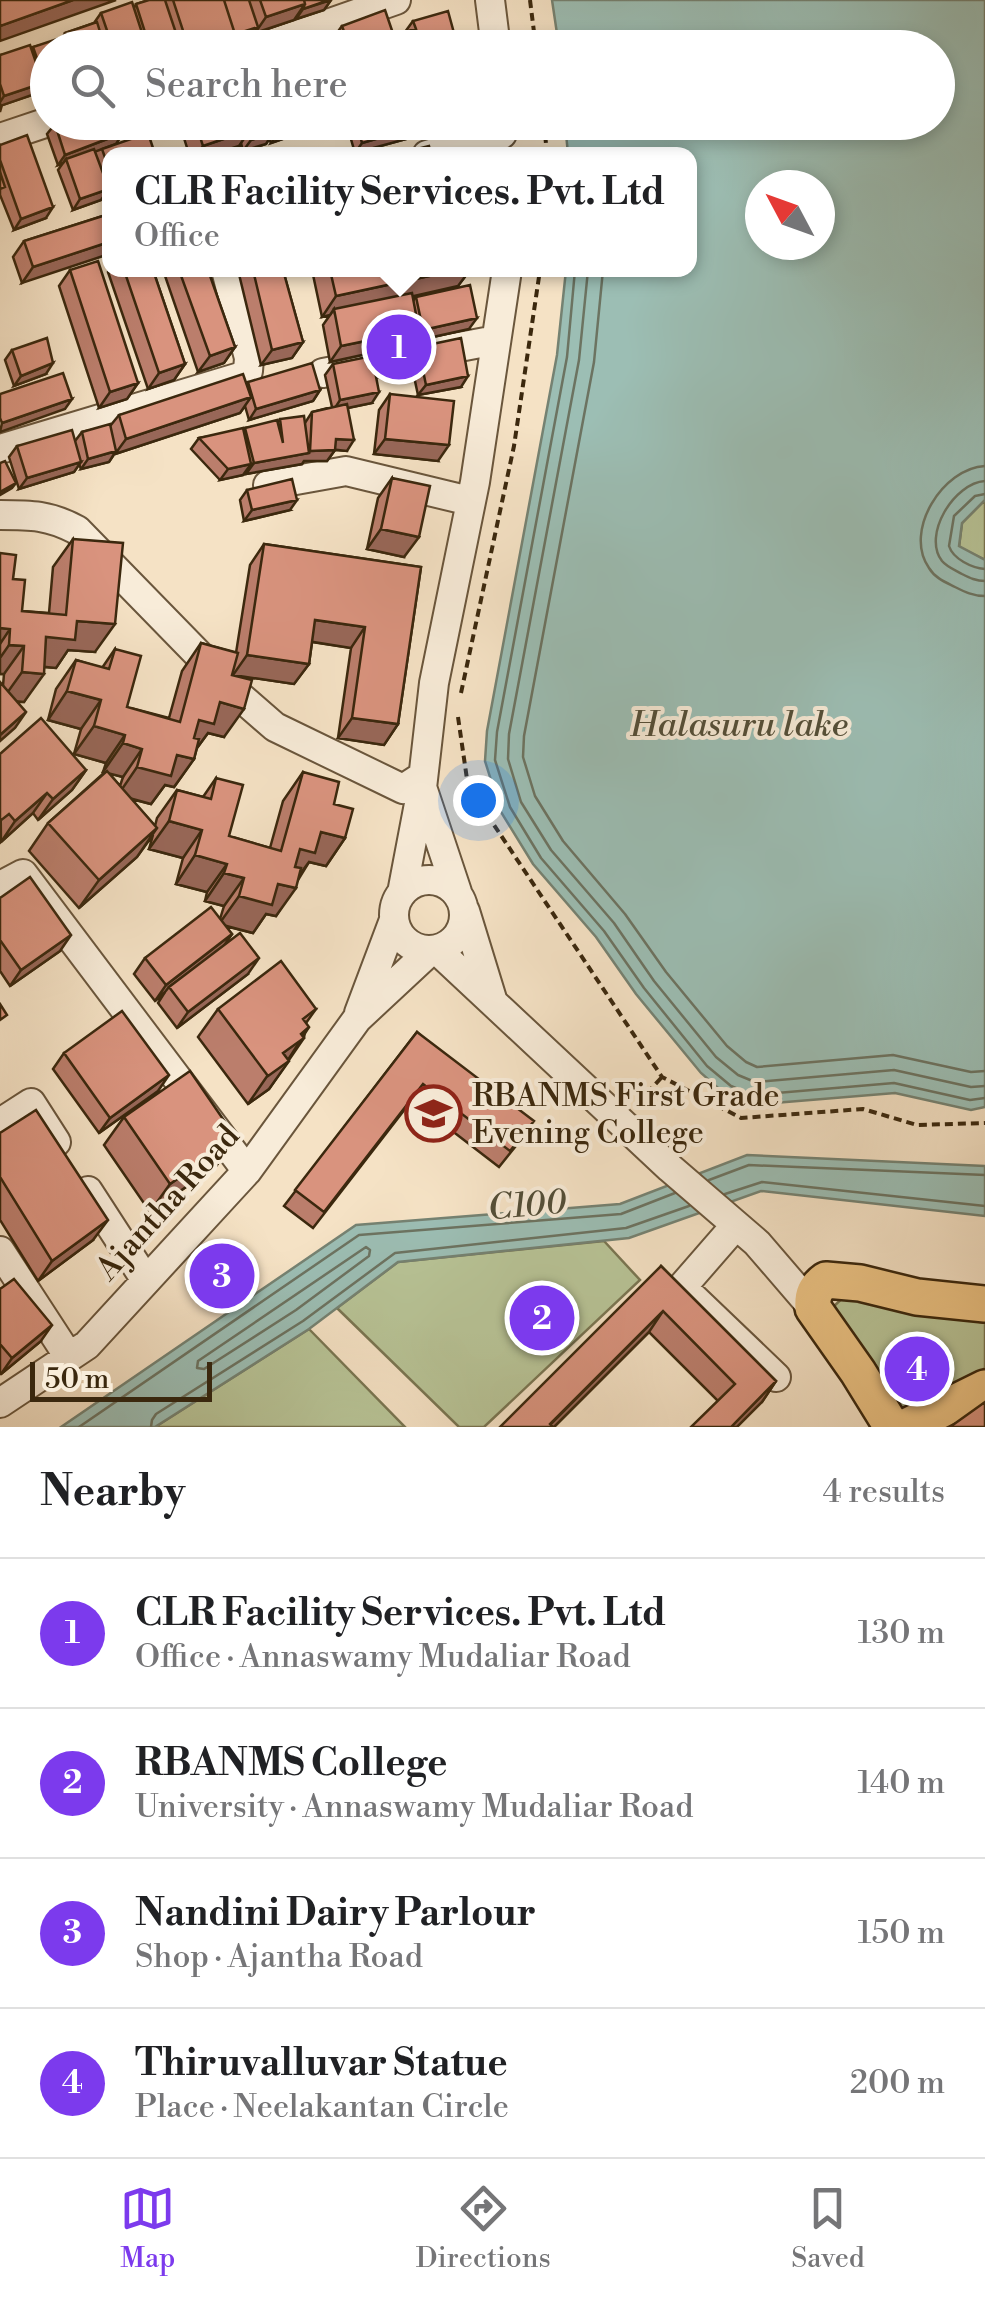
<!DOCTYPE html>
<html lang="en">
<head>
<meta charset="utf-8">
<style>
  body { margin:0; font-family:"Libre Bodoni",serif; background:#f2f2f2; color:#202124 }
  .compass { position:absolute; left:745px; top:170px; width:90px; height:90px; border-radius:50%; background:#fff; box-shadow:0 5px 15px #0003; rotate:311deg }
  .scale { position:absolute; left:30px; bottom:25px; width:182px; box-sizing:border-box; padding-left:10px; border:5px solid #3b280e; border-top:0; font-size:28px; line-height:35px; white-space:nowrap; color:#3b280e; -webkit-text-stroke:8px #f8ecd9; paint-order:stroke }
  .you { position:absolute; left:478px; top:800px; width:35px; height:35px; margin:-25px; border:8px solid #fff; border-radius:50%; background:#1a73e8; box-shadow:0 0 0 15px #1a73e833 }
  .badge { display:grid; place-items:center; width:65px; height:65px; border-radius:50%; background:#7c3aed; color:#fff; font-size:32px; font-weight:700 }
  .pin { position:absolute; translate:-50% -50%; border:5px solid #fff; box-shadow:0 2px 10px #0006 }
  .popup { position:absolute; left:102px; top:147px; width:595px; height:130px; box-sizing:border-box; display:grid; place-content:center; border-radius:20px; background:#fff; filter:drop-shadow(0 2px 8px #0005); font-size:32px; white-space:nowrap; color:#757577 }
  .popup b { font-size:38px; color:#202124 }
  .popup::after { content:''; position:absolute; left:50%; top:100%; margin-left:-20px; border:20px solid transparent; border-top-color:#fff }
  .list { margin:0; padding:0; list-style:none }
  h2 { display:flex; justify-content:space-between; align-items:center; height:130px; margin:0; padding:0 40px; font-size:42px }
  h2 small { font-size:32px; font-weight:400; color:#757577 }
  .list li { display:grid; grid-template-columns:65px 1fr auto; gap:30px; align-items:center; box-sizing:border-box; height:150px; padding:0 40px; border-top:2px solid #e0e0e0 }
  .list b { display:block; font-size:38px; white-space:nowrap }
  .list p { margin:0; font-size:32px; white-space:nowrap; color:#757577 }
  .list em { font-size:32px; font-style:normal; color:#757577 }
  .icon { flex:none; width:55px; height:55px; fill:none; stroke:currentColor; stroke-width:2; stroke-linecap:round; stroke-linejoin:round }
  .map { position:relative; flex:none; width:985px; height:1427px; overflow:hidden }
  .search { position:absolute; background:#fff; box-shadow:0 5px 15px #0003; left:30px; right:30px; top:30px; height:110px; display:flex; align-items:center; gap:25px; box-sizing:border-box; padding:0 35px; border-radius:55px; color:#757577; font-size:38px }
  .sheet { height:730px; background:#fff }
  nav { display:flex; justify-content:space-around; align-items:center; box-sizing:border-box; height:140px; border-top:2px solid #e0e0e0; background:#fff; font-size:28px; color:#757577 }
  nav a { display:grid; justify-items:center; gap:5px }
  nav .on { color:#7c3aed }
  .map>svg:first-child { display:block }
  .green { fill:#b8c497; stroke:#7a7652; stroke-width:2.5 }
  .water { fill:#9cbeb4; stroke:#758272; stroke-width:2.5; fill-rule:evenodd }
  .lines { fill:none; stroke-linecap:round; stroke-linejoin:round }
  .shore { stroke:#6c7361; stroke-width:2.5 }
  .minor-casing { stroke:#6a563c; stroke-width:32 }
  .major-casing { stroke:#3b280e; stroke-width:40 }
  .path { stroke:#3b280e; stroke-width:4; stroke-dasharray:8 5; stroke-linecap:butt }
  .minor { stroke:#f8ecd9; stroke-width:28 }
  .major { stroke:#eac182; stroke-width:35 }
  .wall { fill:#bb7e6c; stroke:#3b280e; stroke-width:2.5; fill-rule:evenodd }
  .shaded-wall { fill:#986758; stroke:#3b280e; stroke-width:2.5 }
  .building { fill:#d9937e; stroke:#3b280e; stroke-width:2.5 }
  .labels { text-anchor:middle; stroke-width:8; stroke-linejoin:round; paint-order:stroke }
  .poi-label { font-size:32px; fill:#3b280e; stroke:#f8ecd9; text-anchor:start }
  .street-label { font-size:32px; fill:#3b280e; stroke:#f8ecd9 }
  .water-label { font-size:35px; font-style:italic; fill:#534e38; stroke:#f8ecd9 }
</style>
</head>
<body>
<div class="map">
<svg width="985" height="1427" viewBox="0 0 985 1427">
  <rect width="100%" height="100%" fill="#f5e2c5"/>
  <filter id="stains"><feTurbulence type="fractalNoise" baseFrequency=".002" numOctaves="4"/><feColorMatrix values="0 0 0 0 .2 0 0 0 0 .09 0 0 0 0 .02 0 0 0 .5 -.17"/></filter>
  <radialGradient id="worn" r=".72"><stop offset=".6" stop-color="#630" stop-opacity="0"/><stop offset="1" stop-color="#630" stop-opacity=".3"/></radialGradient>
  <path class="green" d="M985 500V560L959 547 962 523Z
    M604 1241 640 1280 484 1427H459L337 1308 398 1262Z
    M849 1292 887 1304 985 1323V1368L909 1416 891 1412 832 1308Z
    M309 1329 405 1427H155Z"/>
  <path class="water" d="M552 0H985V500L962 523 959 546 985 560V1107L971 1110 895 1093 750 1105 726 1095 701 1073 636 994 596 937 533 864 501 812 485 761 487 731 557 355 566 270H689V155L568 154 565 123 938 122V48L559 47ZM760 185H820V245H760Z
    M747 1155 985 1166V1216L761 1191 629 1238 398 1262 309 1329 155 1427H61L356 1225 620 1204Z"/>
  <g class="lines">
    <path class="shore" d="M575 270 567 357 497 732 495 760 510 807 541 858 604 931 644 988 707 1066 731 1086 752 1095 894 1083 970 1100 985 1098
      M588 270 579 360 509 734 508 759 521 802 551 850 614 923 654 981 716 1057 738 1075 755 1082 894 1070 971 1087 985 1086
      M603 270 594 362 524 736 523 757 535 796 563 841 625 914 666 972 727 1046 746 1062 757 1067 893 1055 971 1072 985 1071
      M985 466C943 468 903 531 929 568 935 578 945 582 955 587 965 592 973 596 985 596
      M985 481C954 483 922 535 942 561 947 567 955 570 962 574 970 578 976 581 985 581
      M985 494 975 496 954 516 949 546C953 559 972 568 985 569
      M709 1180 749 1165 985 1175
      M725 1194 762 1182 985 1206
      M366 1247 370 1250 369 1256 296 1310 204 1369 197 1368 198 1361Z
      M79 1427 359 1235 621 1214 675 1193
      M151 1427 152 1420 156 1414 303 1321 395 1253 626 1228 689 1206"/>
    <defs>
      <path id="minor" d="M490 0 496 48
        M259 48 396 0
        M0 138 48 122
        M427 155 502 134
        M323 373 496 340
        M0 449 240 377 248 371 249 358 226 270
        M268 485 346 471 470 501
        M0 515C31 515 49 515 77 530L237 694 275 727 403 789 423 776
        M423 790 457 892
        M394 915a35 35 0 1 1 70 0a35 35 0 1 1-70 0Z
        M0 886 23 874 247 1171
        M402 893 422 788 434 683 475 482 507 270
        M465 911 492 999
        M437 950 670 1168 757 1243 813 1308
        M359 1013 394 920
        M0 1123 31 1103 56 1142
        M88 1191 145 1279
        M736 1225 682 1287 776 1377
        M0 1251 69 1357
        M0 1403 87 1345 247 1171 357 1019 430 951"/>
      <path id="major" d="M892 1427 858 1372 813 1308C812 1295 815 1288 826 1280L860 1283 917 1297 985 1304
        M906 1427 985 1388"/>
    </defs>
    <use href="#minor" class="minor-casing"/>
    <use href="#major" class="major-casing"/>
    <path class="path" d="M530 0 536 48
      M544 122 547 155
      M461 693 514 446 540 270
      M458 717 468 786 662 1077 741 1118 863 1109 917 1125 985 1123
      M638 1103 662 1077"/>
    <use href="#minor" class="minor"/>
    <use href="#major" class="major"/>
  </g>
  <path class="wall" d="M149 0H331L324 10 255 33 254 32 250 38 225 46V45L220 48H48V102L41 104 37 92 35 94 2 105 0 112V55L31 50 33 47 61 40 65 33 94 23 101 13 134 8 136 4Z
    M413 21 454 33 468 48H334L331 41 342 26 397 43Z
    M179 122H332L306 132 305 129 303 132 271 143 269 139 266 144 243 151 241 143 239 146 213 154H189Z
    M346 122H464L419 135 417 127 410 138 355 153Z
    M55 124 123 133 109 154V197L106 193 101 200 73 210 58 170 63 163 58 165 47 134Z
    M0 145 46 218 14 230 0 195Z
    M109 214 22 283 13 257 24 241Z
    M70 270 138 383 127 399 99 408 59 286Z
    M110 270H153L185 364 174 380 148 389 108 272Z
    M163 270H208L235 347 224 363 198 372Z
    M238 270H283L303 342 292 358 261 365Z
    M312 270H470L458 286 412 297 413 301 416 297 469 329 415 341 414 336 408 345 330 362 323 325 330 315 322 317Z
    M418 347 461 387 418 395 410 358Z
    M12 350 46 374 14 386 5 360Z
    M333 364 372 403 348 408 347 451 335 450 327 461H304L302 464 246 474V472L243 475 220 480 191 449 199 438 243 431 245 428 277 423 280 419 305 423 312 412 332 407 325 375Z
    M248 382 320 390 313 401 249 420 245 406 240 413 115 454V453L109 462 81 469 79 464 74 472 19 489 9 457 17 446 75 441 82 432 110 426 119 415 246 385Z
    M390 394 438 461 374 454 379 410Z
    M392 478 404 557 367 549 378 498Z
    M247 490 290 510 244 521 240 500Z
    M73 539 95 652 68 650 56 668 44 667 24 702H17L15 728 3 686 4 674H0V553L13 579 22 611 49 613 53 567Z
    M264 544 421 567 398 724 384 745 338 738 351 648 312 642 309 664 294 684 233 675 224 737 208 733 197 748 194 759 174 787 165 785 151 804 131 799 155 826 157 818 177 790 203 797 216 778 229 836 270 848 283 801 303 772 334 804 345 838 326 866 309 862 276 916 266 914 253 933 225 926 232 934 224 945 248 974 177 1028 158 1003 165 992 155 1001 134 974 145 958 220 919 224 906 205 901 207 892 176 884 183 858 149 849 153 835 137 857 79 908 29 851 48 823 105 772H103L106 763 74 754 81 729 48 720 56 689 76 660 102 668 115 649 127 707 169 718 182 671 201 643 236 653 250 565ZM109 773 123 777 120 786Z
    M0 754 86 770 72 790 38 820 33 813 1 842Z
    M0 898 60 951 10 986 0 971Z
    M218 1009H316L306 1023 304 1038 269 1089 248 1104 198 1037Z
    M417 1032 523 1137 499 1167 412 1100 313 1228 284 1206Z
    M64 1053 158 1091 99 1133 53 1069Z
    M124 1117 236 1138 216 1166 150 1212 104 1145Z
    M0 1133 93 1240 38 1281 0 1220Z
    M210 1266 241 1276 226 1292 206 1272Z
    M661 1266 776 1381 762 1402 718 1401 649 1332 554 1427Z
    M0 1289 41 1341 1 1374 0 1373Z"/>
  <path class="shaded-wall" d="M73 0H116L0 41V26Z
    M331 0 324 10 296 19 303 9Z
    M305 4 294 20 255 33 266 17Z
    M258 27 250 38 225 46 233 35Z
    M234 31 223 47 188 48V46Z
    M43 83 35 94 0 106V102L4 96Z
    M296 122H310L303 132 271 143 282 127Z
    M320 122H332L306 132 310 126Z
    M427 122H464L419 135Z
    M417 127 410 138 355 153 362 143Z
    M250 130 239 146 213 154H197L203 146Z
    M123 133 116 144 67 162 66 159 63 163 58 165 65 155Z
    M273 133 266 144 243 151 251 140Z
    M109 189 101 200 73 210 80 199Z
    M53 207 46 218 14 230 21 219Z
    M109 242V254L22 283 33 267Z
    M457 270H470L458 286 335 314 334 309 330 315 322 317 336 296Z
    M477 318 469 329 415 341 423 330Z
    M419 330 408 345 330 362 341 346Z
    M303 342 292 358 261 365 272 350Z
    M235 347 224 363 198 372 210 356Z
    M53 363 46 374 14 386 21 376Z
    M185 364 174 380 148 389 159 373Z
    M468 376 461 387 418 395 426 385Z
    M138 383 127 399 99 408 110 392Z
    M320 390 313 401 249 420 256 409Z
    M379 392 372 403 333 411 340 400Z
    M251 397 240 413 115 454 126 439Z
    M72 399 65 409 0 432 2 423Z
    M336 439 354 440 347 451 329 449Z
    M385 439 449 445 438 461 374 454Z
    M335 450 327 461H304L302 464 246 474 254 463 309 453 310 451Z
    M116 451 109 462 81 469 88 459Z
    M81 462 74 472 19 489 27 478Z
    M251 464 243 475 220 480 228 469Z
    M16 483 12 488 0 495V492Z
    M297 500 290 510 244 521 252 510Z
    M381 529 419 537 404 557 367 549Z
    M315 620 365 627 351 648 301 640Z
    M77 621 115 624 95 652 68 650 56 668 26 665 46 637Z
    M0 628 10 629 0 644Z
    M9 645 24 646 4 674H0V658Z
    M247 655 309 664 294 684 233 675Z
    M22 672 44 674 24 702 2 700Z
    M67 691 101 700 81 729 48 720Z
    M220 702 244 709 224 737 208 733 194 752 179 748 199 720Z
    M26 712 15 728 0 741V735Z
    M352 718 398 724 384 745 338 738Z
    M94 726 125 735 106 763 74 754Z
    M123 743 142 749 123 777 103 772Z
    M177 755 194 759 174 787 165 785 151 804 118 795 137 767Z
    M86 770 72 790 38 820 53 799Z
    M47 793 33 813 1 842 15 821Z
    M169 821 202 830 183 858 149 849Z
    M157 828 137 857 79 908 99 880Z
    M321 832 345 838 326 866 309 862 295 881 280 878 300 849Z
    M195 855 227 864 207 892 176 884Z
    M224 873 244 878 224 906 205 901Z
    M278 884 296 888 276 916 266 914 253 933 219 924 239 896Z
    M232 934 221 950 169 987 165 992 155 1001 166 985Z
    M71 935 60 951 10 986 21 970Z
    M259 958 248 974 177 1028 188 1012Z
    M309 1027 286 1063 289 1061 269 1089 248 1104 283 1053Z
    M169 1075 158 1091 99 1133 110 1118Z
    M236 1138 216 1166 150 1212 170 1184Z
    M108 1220 93 1240 38 1281 52 1261Z
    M663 1311 649 1332 554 1427H548Z
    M52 1325 41 1341 1 1374 12 1358Z
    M776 1381 762 1402 737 1427H731Z"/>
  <path class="building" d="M0 0H73L0 26Z
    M149 0H165L181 48H150L136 4Z
    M173 0H224L234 31 188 46Z
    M224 0H249L258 27 233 35 234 31Z
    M260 0H304L305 4 266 17Z
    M304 0H329L303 9 305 4Z
    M132 2 147 48H113L101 13Z
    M385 10 398 48H350L342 26Z
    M448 11 454 33 467 36V48H409L404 32 416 29 413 21Z
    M97 22 105 48H70L65 33Z
    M60 38 63 48H48V90L33 47Z
    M289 42 291 48H272Z
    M30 45 43 83 4 96 0 84V55Z
    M57 122H119L123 133 65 155 55 124Z
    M195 122H247L250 130 203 146Z
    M247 122H270L273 133 251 140Z
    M280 122H296L282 127Z
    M356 122H416L417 127 362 143Z
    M148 133 155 154H109V169L102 149Z
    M27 135 53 207 21 219 0 160V145Z
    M429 146 431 154H397Z
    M94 149 109 189 80 199 66 159Z
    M0 172 5 187 0 189Z
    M109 214V242L33 267 24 241Z
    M98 261 138 383 110 392 70 270Z
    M124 270H153L185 364 159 373Z
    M179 270H208L235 347 210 356Z
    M253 270H283L303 342 272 350Z
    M330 270H457L336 296Z
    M470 285 477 318 423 330 416 297Z
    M412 293 419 330 341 346 334 309Z
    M47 338 53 363 21 376 12 350Z
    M461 338 468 376 426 385 418 347Z
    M372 356 379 392 340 400 333 364Z
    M312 363 320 390 256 409 248 382Z
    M63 373 72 399 2 423 0 418V394Z
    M243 374 251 397 126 439 119 415Z
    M390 394 454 401 449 445 385 439Z
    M347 404 354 440 336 439 335 450 310 451 312 412Z
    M304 416 309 453 254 463 245 428 277 420 283 443 280 419Z
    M110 424 116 451 88 459 82 432Z
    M243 428 251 464 228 469 199 438Z
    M72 430 81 462 27 478 17 446Z
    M5 461 16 483 0 492V463Z
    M392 478 430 486 419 537 381 529Z
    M292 479 297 500 252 510 247 490Z
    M73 539 123 543 115 624 77 621 75 640 46 637 44 674 22 672 24 646 9 645 10 629 0 628V553L16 555 13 579 25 580 22 611 66 615Z
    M264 544 421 567 398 724 352 718 365 627 315 620 309 664 247 655Z
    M201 643 238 653 232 675 252 680 244 709 220 702 214 724 199 720 194 738 199 739 194 759 177 755 171 776 137 767 142 749 123 743 125 735 94 726 101 700 67 691 76 660 109 669 115 649 141 656 127 707 180 722Z
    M0 682 26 712 0 735Z
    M41 718 86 770 53 799 47 793 15 821 9 814 0 821V754Z
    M107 771 157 828 99 880 48 823Z
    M303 772 339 782 334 804 353 809 345 838 321 832 315 853 300 849 295 867 301 868 296 888 278 884 272 905 239 896 244 878 224 873 227 864 195 855 202 830 169 821 177 790 211 799 216 778 243 785 229 836 281 851Z
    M30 877 71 935 21 970 0 940V898Z
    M211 907 232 934 166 985 145 958Z
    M240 933 259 958 188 1012 169 987Z
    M281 961 316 1009 303 1019 309 1027 301 1034 304 1038 283 1053 289 1061 268 1076 218 1009Z
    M0 1004 7 1015 0 1020Z
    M122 1011 169 1075 110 1118 64 1053Z
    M417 1032 534 1121 510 1151 423 1084 324 1212 295 1190Z
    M190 1071 236 1138 170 1184 124 1117Z
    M36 1110 108 1220 52 1261 0 1177V1133Z
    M222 1255 241 1276 230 1287 210 1266Z
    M661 1266 776 1381 731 1427H691L735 1384 663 1311 550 1424 553 1427H500Z
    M14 1279 52 1325 12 1358 0 1344V1289Z
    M985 1402V1427H950Z"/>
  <defs>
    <symbol id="university-ring" viewBox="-11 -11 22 22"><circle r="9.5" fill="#f8ecd9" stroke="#8f2418" stroke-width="1.5"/><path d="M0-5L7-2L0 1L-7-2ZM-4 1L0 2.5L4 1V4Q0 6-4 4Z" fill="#8f2418"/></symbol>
  </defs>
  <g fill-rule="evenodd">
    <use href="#university-ring" x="402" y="1082" width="63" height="63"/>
  </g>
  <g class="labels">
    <g class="poi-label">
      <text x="472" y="1106">RBANMS First Grade<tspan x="472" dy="37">Evening College</tspan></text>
    </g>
    <g class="street-label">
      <text transform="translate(167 1202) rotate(-48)" y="11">Ajantha Road</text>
    </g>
    <g class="water-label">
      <text x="739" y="736">Halasuru lake</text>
      <text transform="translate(527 1204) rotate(-5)" y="12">C100</text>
    </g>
  </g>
  <rect width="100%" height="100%" filter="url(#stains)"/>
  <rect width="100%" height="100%" fill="url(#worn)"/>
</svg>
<svg class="compass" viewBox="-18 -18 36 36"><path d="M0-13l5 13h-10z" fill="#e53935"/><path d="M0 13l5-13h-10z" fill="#757577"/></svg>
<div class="scale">50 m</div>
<div class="you"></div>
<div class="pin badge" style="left:399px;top:347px">1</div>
<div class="popup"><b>CLR Facility Services. Pvt. Ltd</b>Office</div>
<div class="pin badge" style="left:542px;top:1318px">2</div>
<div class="pin badge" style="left:222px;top:1276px">3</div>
<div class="pin badge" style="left:917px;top:1369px">4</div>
<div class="search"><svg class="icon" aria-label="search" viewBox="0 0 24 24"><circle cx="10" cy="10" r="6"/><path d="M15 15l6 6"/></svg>Search here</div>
</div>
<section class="sheet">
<h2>Nearby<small>4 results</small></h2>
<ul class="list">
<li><span class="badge">1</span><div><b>CLR Facility Services. Pvt. Ltd</b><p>Office · Annaswamy Mudaliar Road</p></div><em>130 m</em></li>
<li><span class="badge">2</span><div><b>RBANMS College</b><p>University · Annaswamy Mudaliar Road</p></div><em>140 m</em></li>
<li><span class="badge">3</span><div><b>Nandini Dairy Parlour</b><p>Shop · Ajantha Road</p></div><em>150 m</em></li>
<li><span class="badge">4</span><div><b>Thiruvalluvar Statue</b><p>Place · Neelakantan Circle</p></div><em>200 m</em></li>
</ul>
</section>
<nav>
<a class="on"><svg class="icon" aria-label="map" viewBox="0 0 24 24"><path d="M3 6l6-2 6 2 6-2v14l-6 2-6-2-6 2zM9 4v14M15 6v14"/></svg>Map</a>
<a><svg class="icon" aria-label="directions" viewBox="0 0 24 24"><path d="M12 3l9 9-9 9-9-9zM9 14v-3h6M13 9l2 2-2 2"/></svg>Directions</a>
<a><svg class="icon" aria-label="saved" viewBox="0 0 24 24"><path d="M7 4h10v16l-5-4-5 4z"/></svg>Saved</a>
</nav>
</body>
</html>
